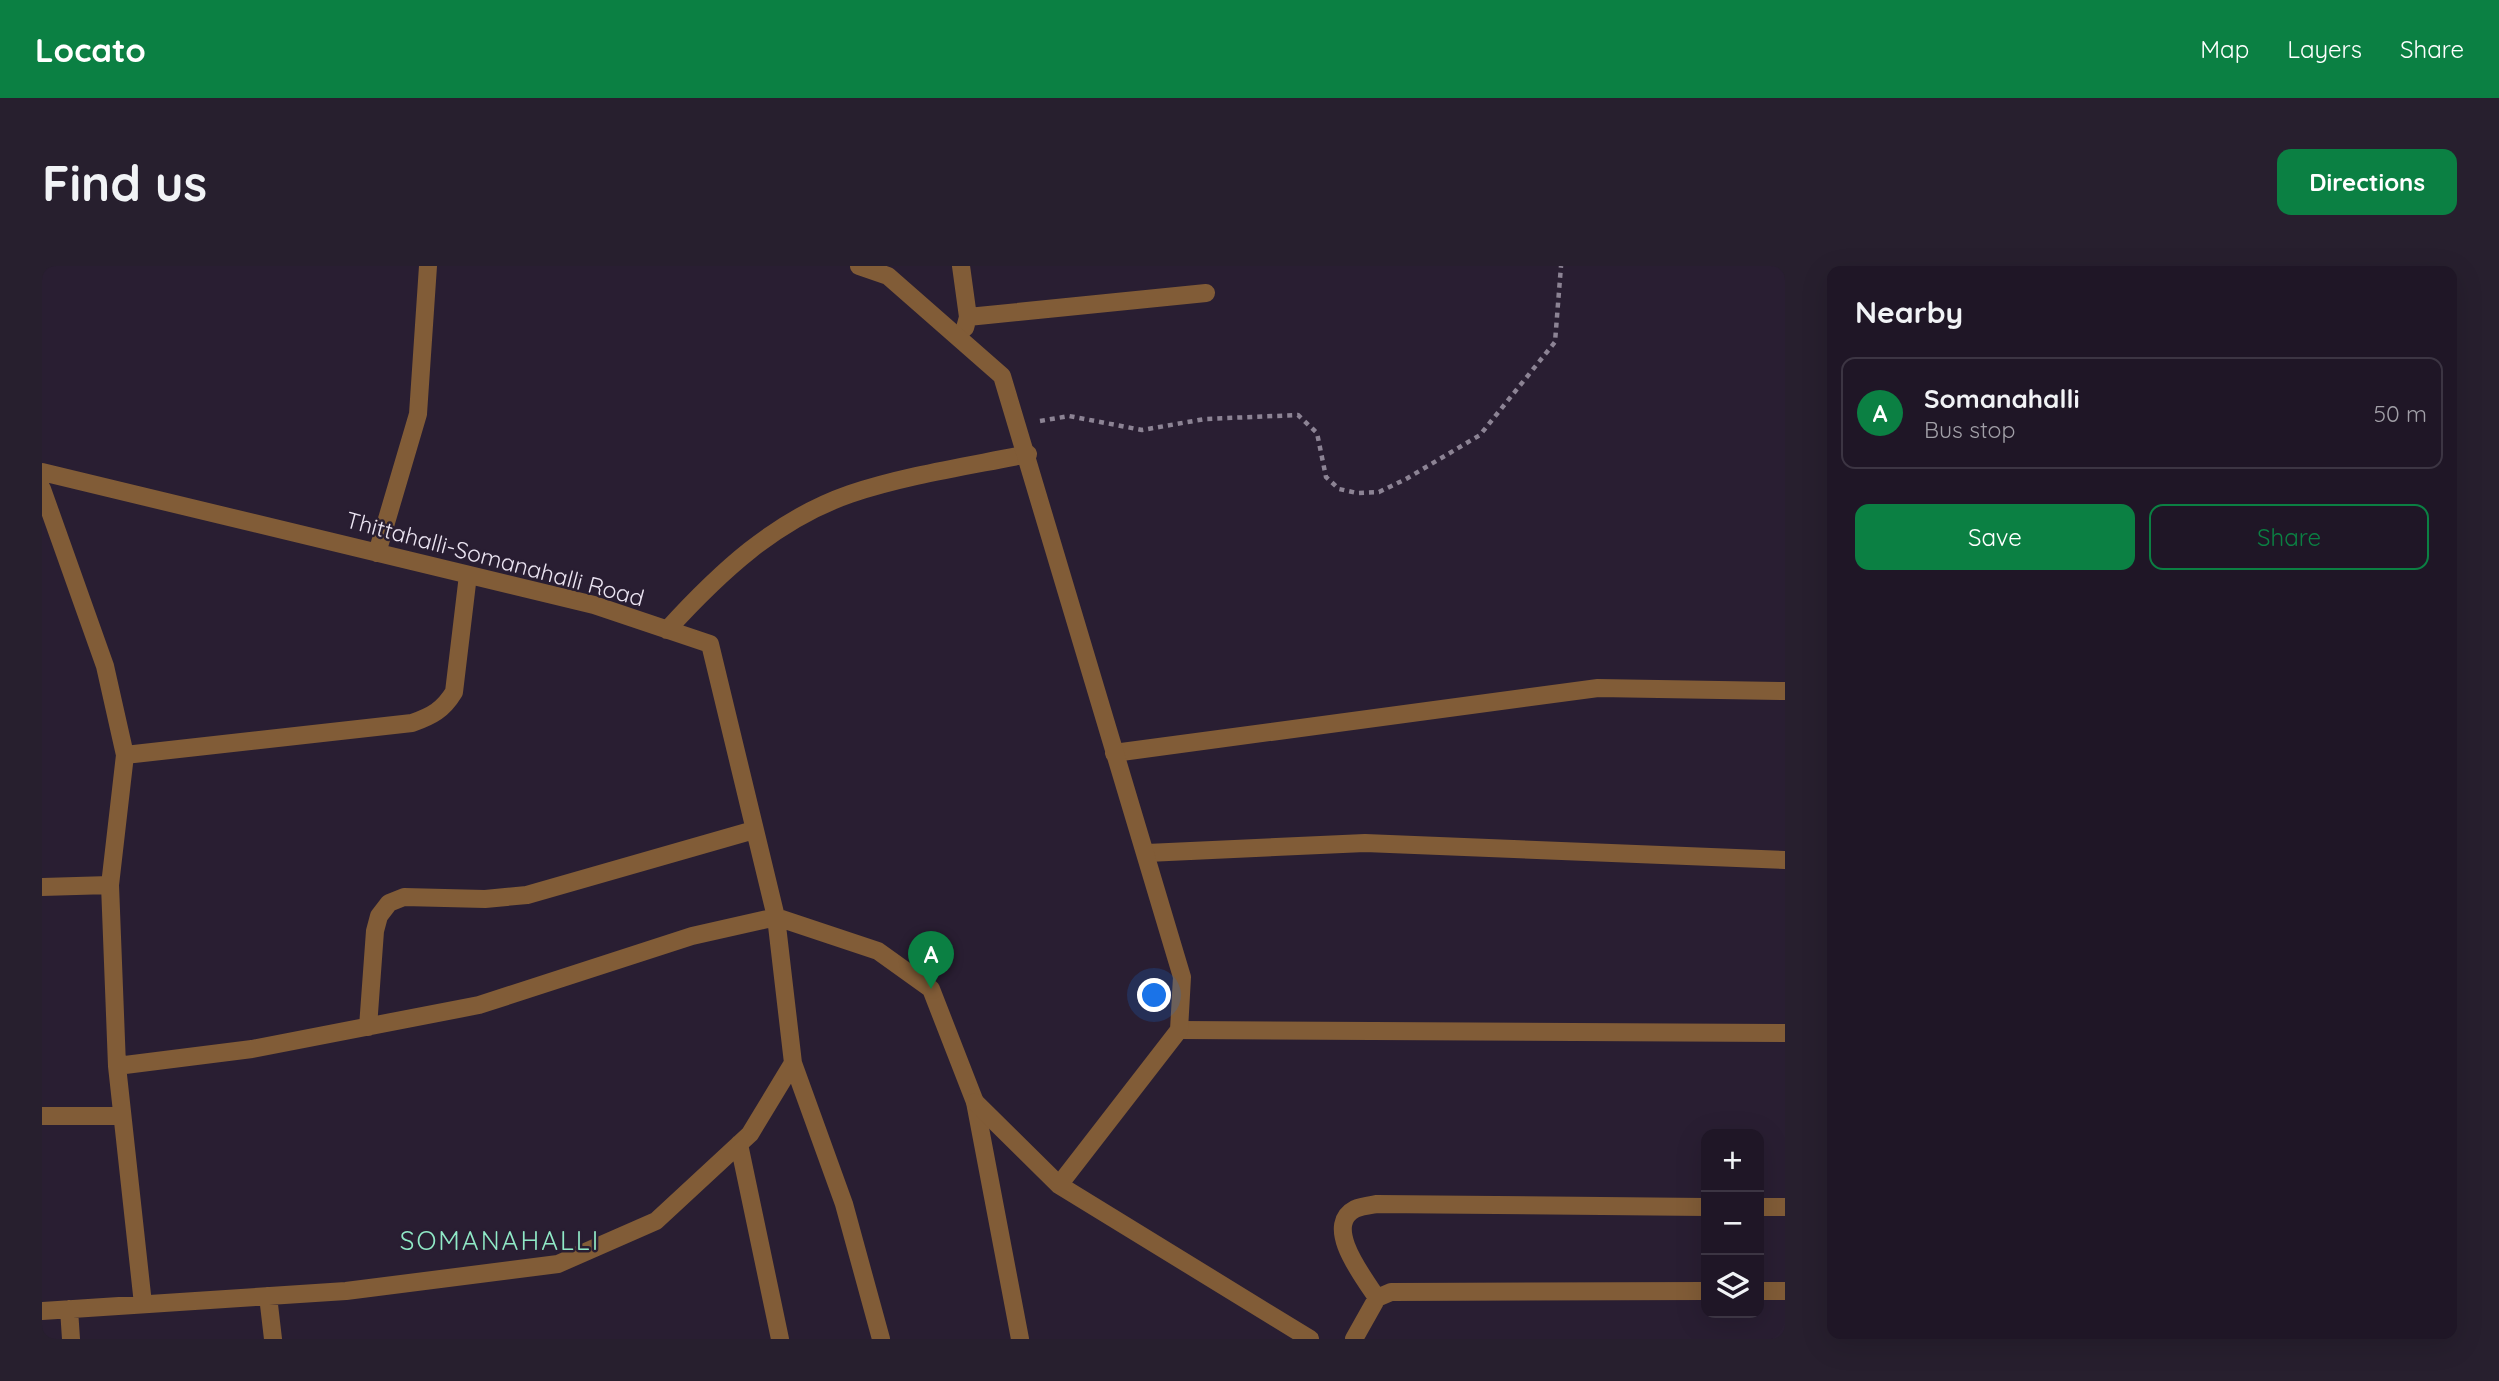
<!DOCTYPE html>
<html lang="en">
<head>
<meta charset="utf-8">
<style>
  body { margin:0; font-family:Quicksand,sans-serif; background:#271f2e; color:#f1f3f6 }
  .controls { position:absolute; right:21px; bottom:21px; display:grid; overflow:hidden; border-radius:14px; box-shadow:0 7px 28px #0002 }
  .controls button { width:63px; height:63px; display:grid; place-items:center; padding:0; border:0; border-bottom:2px solid #3c3543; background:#1f1626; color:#f1f3f6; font:35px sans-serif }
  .you { position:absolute; left:1113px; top:730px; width:24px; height:24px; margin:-18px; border:5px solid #fff; border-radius:50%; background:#1a73e8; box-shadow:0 0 0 10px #1a73e833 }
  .badge { display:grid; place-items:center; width:46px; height:46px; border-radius:50%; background:#0b8043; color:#fff; font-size:23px; font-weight:700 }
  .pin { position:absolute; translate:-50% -58px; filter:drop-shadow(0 2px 4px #0008) }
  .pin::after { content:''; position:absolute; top:37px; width:24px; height:21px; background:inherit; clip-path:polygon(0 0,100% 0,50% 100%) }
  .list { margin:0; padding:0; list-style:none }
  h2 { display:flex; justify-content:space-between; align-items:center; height:91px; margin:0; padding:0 28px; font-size:30px }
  h2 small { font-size:23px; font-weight:400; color:#a19fa7 }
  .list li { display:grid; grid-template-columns:46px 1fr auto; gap:21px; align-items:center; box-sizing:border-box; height:112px; margin:0 14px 14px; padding:0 14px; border:2px solid #3c3543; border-radius:14px }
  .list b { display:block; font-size:26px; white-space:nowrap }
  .list p { margin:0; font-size:23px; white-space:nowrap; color:#a19fa7 }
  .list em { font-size:23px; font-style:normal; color:#a19fa7 }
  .actions { display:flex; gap:14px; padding:21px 28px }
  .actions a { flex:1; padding:16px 0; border:2px solid #0b8043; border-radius:14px; text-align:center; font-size:24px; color:#0b8043 }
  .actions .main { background:#0b8043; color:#fff }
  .icon { flex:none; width:38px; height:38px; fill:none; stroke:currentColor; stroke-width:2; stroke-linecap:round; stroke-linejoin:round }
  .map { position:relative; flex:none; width:1743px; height:1073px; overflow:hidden; border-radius:14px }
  header { display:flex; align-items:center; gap:42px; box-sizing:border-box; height:98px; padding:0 35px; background:#0b8043; color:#fff }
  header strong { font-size:33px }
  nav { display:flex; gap:38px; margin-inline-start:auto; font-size:24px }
  .intro { display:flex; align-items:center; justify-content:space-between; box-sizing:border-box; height:168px; padding:0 42px }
  h1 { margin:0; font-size:49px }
  .button { padding:18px 32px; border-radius:14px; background:#0b8043; color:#fff; font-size:24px; font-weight:700 }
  main { display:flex; gap:42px; padding:0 42px }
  aside { flex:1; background:#1f1626; border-radius:14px; box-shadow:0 7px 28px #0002 }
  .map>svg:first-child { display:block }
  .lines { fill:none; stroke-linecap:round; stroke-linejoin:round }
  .path { stroke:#8c8394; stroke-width:4.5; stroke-dasharray:5 5; stroke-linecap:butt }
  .minor { stroke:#815c37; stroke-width:18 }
  .tertiary { stroke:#815c37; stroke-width:18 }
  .labels { text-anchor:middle; stroke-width:5; stroke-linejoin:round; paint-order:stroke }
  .street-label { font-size:23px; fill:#ebe4f2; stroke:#291e32 }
  .quarter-label { font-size:26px; letter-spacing:2px; fill:#90eac7; stroke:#291e32 }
</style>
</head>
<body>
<header>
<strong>Locato</strong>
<nav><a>Map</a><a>Layers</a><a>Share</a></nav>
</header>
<div class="intro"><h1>Find us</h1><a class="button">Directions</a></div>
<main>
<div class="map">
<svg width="1743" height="1073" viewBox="0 0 1743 1073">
  <rect width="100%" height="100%" fill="#291e32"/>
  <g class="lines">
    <path class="path" d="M998 155 1027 150 1100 164 1163 153 1256 149 1275 167 1284 211 1297 223 1315 227 1337 226 1364 213 1438 169 1513 76 1519 0"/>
    <path class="minor" d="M919 0 926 51 923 62
      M926 51 1164 27
      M0 206 552 339 668 378 734 651 751 797 708 868 614 955 516 998 304 1025 0 1045
      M0 223 63 400 83 489 68 619 75 800 210 783 437 739 650 670 734 651
      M335 287 376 148 386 0
      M625 364C677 307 733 254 808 228 865 209 927 200 986 188
      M1072 487 1556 422 1743 425
      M83 489 370 457C390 450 401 444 412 426L426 309
      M1105 587 1323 577 1743 594
      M0 621 68 619
      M734 651 836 685 889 723 933 836 978 1073
      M326 761 333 665 337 650 347 637 362 631 443 633 485 629 712 564
      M1137 764 1743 767
      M751 797 802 938 839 1073
      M75 800 101 1038
      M0 850H80
      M697 878 738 1073
      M1717 941H1743
      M1717 1025H1743
      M226 1030 231 1073
      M1335 1032C1323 1013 1280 960 1313 943 1319 940 1329 939 1335 938L1664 941
      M27 1043 29 1073
      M1312 1073 1335 1032 1349 1026 1664 1025"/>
    <path class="tertiary" d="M817 0 846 10 960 110 1140 711 1137 764 1017 919
      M933 836 1017 919 1268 1073"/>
  </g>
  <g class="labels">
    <g class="street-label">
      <text transform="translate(453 293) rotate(15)" y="8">Thittahalli-Somanahalli Road</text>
    </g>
    <g class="quarter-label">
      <text x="458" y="984">SOMANAHALLI</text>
    </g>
  </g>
</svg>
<div class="controls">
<button>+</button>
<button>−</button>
<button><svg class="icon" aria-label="layers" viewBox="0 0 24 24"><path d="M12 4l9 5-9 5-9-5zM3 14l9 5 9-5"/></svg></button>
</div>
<div class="you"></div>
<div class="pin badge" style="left:889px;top:723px">A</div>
</div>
<aside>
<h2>Nearby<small></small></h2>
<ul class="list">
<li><span class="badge">A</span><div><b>Somanahalli</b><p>Bus stop</p></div><em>50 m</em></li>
</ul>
<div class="actions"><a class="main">Save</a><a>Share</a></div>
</aside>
</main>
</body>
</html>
